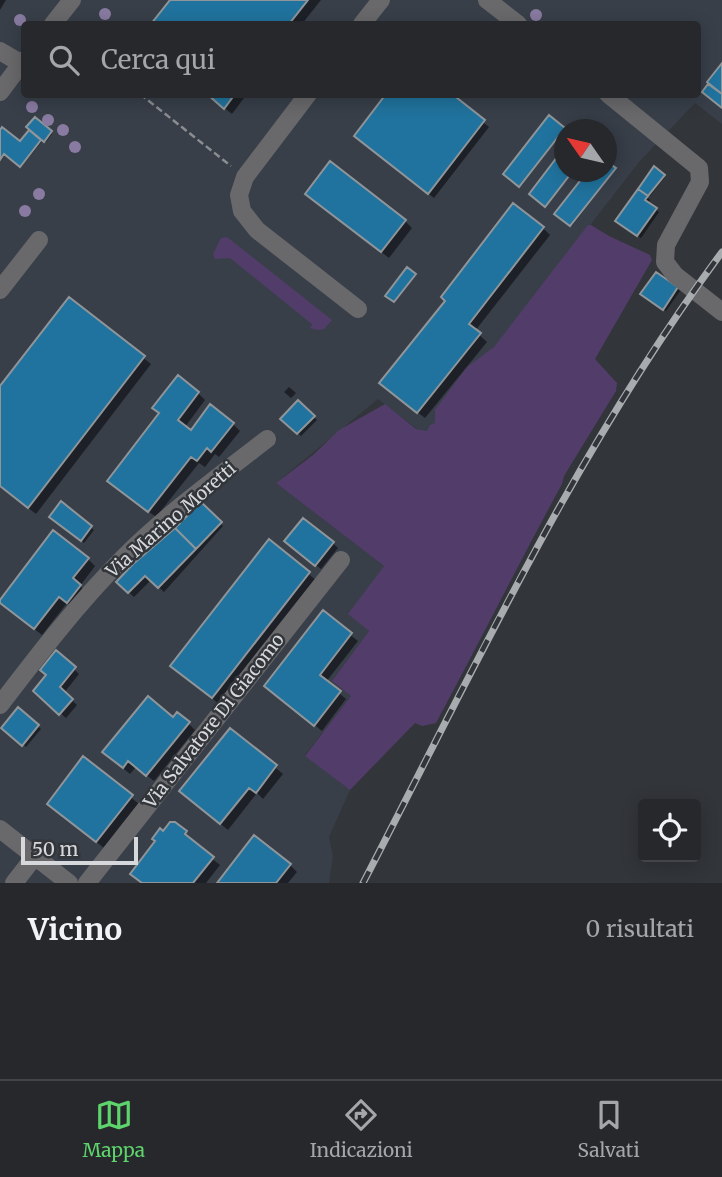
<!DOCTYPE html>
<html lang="it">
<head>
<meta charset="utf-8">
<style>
  body { margin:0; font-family:Merriweather,serif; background:#323438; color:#f1f3f6 }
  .controls { position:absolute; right:21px; bottom:21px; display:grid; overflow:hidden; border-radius:7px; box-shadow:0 4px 18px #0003 }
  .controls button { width:63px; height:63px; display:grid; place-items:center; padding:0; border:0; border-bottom:2px solid #424448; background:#26282c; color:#f1f3f6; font:35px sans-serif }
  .compass { position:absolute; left:554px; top:119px; width:63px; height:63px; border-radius:50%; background:#26282c; box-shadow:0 4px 18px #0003; rotate:304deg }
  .scale { position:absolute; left:21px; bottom:18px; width:117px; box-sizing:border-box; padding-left:7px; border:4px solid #d6d8db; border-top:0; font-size:19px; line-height:24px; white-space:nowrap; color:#d6d8db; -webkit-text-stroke:5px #32353a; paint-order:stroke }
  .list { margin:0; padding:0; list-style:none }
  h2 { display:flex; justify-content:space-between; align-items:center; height:91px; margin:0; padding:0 28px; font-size:30px }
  h2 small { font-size:23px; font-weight:400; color:#a4a6a9 }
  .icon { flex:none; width:38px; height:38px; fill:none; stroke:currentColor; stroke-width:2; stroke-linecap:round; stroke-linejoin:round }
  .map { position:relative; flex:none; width:722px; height:883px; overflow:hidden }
  .search { position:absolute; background:#26282c; box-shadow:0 4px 18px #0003; left:21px; right:21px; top:21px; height:77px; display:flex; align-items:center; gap:18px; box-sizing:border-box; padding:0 24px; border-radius:7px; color:#a4a6a9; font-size:26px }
  .sheet { height:196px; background:#26282c }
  nav { display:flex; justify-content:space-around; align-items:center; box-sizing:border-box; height:98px; border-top:2px solid #424448; background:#26282c; font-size:19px; color:#a4a6a9 }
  nav a { display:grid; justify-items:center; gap:4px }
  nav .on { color:#5ed56c }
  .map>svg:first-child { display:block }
  .built { fill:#383f49; fill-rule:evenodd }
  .green { fill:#523d6a }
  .shadow { fill:#0007 }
  .building { fill:#20739e; stroke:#8f9599; stroke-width:2 }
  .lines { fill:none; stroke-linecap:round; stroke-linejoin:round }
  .path { stroke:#8b8d91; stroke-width:2.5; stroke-dasharray:7 3.5; stroke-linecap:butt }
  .minor { stroke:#69696c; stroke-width:18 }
  .rail-casing { stroke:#a9acaf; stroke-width:7 }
  .rail { stroke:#32353a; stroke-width:4.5; stroke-dasharray:13; stroke-linecap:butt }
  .tree { fill:#887aa0 }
  .labels { text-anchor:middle; stroke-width:5; stroke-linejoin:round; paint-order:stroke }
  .street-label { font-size:18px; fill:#d6d8db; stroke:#32353a }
</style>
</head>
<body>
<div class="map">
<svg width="722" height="883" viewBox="0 0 722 883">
  <rect width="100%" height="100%" fill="#32353a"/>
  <path class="built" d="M0 0H722V124L695 103 640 161 426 436 378 399 276 483 384 566 349 614 369 631 332 681 351 696 305 755 350 790 329 837 333 856 329 883H0ZM24 24H698V94H24ZM564 130H606V172H564Z"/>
  <path class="green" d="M588 225H591L609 236 650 255 652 260 595 359 617 383 616 391 564 476 562 484C519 563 479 643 436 723L422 726 415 723 350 790 305 756 351 696 332 681 369 631 348 614 384 566 276 483 313 455 339 430 385 404 416 429 427 431 430 425 435 423V410L467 367 494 347Z
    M227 237 332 320 324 329 319 330 309 328 313 325 230 258 215 259 213 254 221 238Z"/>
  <path class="shadow" d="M0 0H6L0 10Z
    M172 0H321L302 24H153Z
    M207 94H247L232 114Z
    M449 94 489 127 434 198 361 141Z
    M549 118 564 130 521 186 505 174Z
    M35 119 52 134 46 142 43 140 22 166 6 154 0 162V133L20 144 31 130Z
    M564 151V172H573L546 206 531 194Z
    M606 163 615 170 572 226 556 214 589 172H606Z
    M654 169 665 177 650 196 643 193 650 200 648 203 659 212 641 238 620 224Z
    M315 200 405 221 412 228 389 258Z
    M543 228 550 235 475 331 487 342 425 418 388 390Z
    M407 270 415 276 395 302 387 295Z
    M677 288 680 291 666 311 646 297Z
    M69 299 151 364 36 514 0 486V389Z
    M289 387 296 393 291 398 284 392Z
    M198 393 205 400 185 427 192 432 233 424 240 431 219 457 215 454 205 467 199 463 156 517 116 488Z
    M299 402 317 420 301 436 283 418Z
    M61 504 94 530 84 543 55 520Z
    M201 505 223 526 164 592 151 580 134 597 118 582Z
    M269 542 316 580 219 704 179 672Z
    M333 543 338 548 321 569 292 546Z
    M88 559 95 566 80 586 87 593 74 609 67 603 42 635 8 608Z
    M323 613 358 641 326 682 346 699 322 731 266 686Z
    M56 652 79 674 64 693 77 705 66 718 35 691 48 676Z
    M19 710 41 729 26 747 3 727Z
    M173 719 188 723 195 730 154 781 136 767 130 774 112 759Z
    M230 730 283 774 263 799 257 793 228 830 188 798Z
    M83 758 139 804 104 848 57 811Z
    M174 823 193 840 191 842 220 865 206 883H142L164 833Z
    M290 865 297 872 288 883H219Z"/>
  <path class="building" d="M170 0H308L289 24H151Z
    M722 63V94L707 82Z
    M708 84 722 94V108L702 92Z
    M207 94H235L224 109Z
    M386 94H452L485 120 428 194 354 136Z
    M549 115 565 128 519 187 503 174Z
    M35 117 52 131 44 142 26 127Z
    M2 127 20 141 29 130 41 140 20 167 4 154 0 160V130Z
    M564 148V172H572L545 207 529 194Z
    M330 161 406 220 381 252 305 194Z
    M606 161 616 168 570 226 554 214 587 172H606Z
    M654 166 665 175 648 196 638 189Z
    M638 189 648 196 645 200 657 208 637 236 615 221Z
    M513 203 544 227 469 324 481 333 417 413 379 383 445 301 441 297Z
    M407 267 416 274 394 302 385 296Z
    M656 272 678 287 663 310 640 294Z
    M69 297 145 356 28 508 0 486V386Z
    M178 375 199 392 178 420 191 430 210 404 234 423 211 452 207 448 197 461 191 457 148 512 107 481 159 413 152 408Z
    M298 400 315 416 297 434 280 419Z
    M61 501 92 526 81 541 49 517Z
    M201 502 222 522 196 549 175 528Z
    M303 518 334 542 315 566 284 541Z
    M175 528 196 549 158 588 145 576 128 593 116 582 133 564Z
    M53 530 89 558 73 578 81 585 67 603 59 597 34 629 0 603V600Z
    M269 539 310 572 212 698 170 666Z
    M323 610 352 633 320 675 341 691 314 726 264 686Z
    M56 650 76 667 60 687 73 699 59 715 33 691 46 675 40 670Z
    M148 696 173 717 177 712 190 722 146 776 128 761 123 768 102 752Z
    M18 707 39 725 22 746 1 728Z
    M230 728 277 765 256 793 249 788 220 824 179 791Z
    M83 756 133 795 96 842 47 804Z
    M170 822H175L187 831 185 834 214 857 193 883H142L130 874 155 841 152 839 160 828 163 831Z
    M254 835 291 864 276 883H217Z"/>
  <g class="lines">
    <path class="path" d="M140 94 231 166"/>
    <path class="minor" d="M487 0 518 24
      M53 24 72 0
      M362 24 381 0
      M0 51 22 64
      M0 92 24 60
      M308 94 245 177 239 195 242 211 257 230 358 309
      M608 94 699 168 700 182 666 245 665 262 675 275 722 312
      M0 290 39 240
      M0 705C39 654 78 603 123 558 167 514 218 477 267 439
      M0 829 69 883
      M14 883 35 856
      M87 883 341 560"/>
    <defs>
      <path id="rail" d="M363 883C474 669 578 446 722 252"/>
    </defs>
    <use href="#rail" class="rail-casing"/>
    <use href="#rail" class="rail"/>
  </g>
  <g class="tree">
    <circle cx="105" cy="14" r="6"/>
    <circle cx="536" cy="15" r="6"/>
    <circle cx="20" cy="20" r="6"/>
    <circle cx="32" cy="107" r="6"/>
    <circle cx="48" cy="120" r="6"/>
    <circle cx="63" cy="130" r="6"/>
    <circle cx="75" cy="147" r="6"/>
    <circle cx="39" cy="194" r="6"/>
    <circle cx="25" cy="211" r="6"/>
  </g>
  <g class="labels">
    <g class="street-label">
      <text transform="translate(171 520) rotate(-41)" y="6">Via Marino Moretti</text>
      <text transform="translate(214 721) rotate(-52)" y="6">Via Salvatore Di Giacomo</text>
    </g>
  </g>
</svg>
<div class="controls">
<button><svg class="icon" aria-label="locate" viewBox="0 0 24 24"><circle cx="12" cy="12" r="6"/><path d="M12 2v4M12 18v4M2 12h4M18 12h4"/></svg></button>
</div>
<svg class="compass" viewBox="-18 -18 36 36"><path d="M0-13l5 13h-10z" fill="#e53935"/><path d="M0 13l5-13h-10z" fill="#a4a6a9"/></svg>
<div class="scale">50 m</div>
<div class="search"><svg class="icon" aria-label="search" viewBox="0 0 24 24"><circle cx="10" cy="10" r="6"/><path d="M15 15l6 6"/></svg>Cerca qui</div>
</div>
<section class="sheet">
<h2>Vicino<small>0 risultati</small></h2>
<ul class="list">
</ul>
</section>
<nav>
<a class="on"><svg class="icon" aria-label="map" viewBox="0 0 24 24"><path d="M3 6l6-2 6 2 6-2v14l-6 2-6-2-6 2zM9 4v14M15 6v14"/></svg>Mappa</a>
<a><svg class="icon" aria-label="directions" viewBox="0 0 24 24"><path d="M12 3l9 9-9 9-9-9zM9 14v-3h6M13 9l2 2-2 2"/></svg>Indicazioni</a>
<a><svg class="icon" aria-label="saved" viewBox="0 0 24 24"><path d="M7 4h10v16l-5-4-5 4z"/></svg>Salvati</a>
</nav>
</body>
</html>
